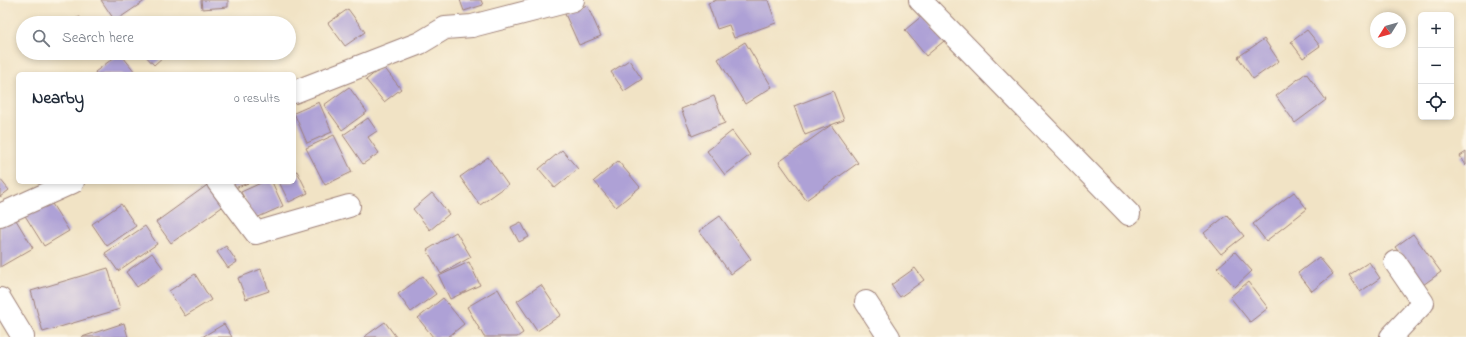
<!DOCTYPE html>
<html lang="en">
<head>
<meta charset="utf-8">
<style>
  body { margin:0; font-family:"Indie Flower",sans-serif; background:#f2f2f3; color:#1f2937 }
  .controls { position:absolute; right:12px; top:12px; display:grid; overflow:hidden; border-radius:6px; box-shadow:0 2px 6px #0003 }
  .controls button { width:36px; height:36px; display:grid; place-items:center; padding:0; border:0; border-bottom:1px solid #e0e1e3; background:#fff; color:#1f2937; font:20px sans-serif }
  .compass { position:absolute; left:1370px; top:12px; width:36px; height:36px; border-radius:50%; background:#fff; box-shadow:0 2px 6px #0003; rotate:233deg }
  .list { margin:0; padding:0; list-style:none }
  h2 { display:flex; justify-content:space-between; align-items:center; height:52px; margin:0; padding:0 16px; font-size:17px }
  h2 small { font-size:13px; font-weight:400; color:#747a83 }
  .icon { flex:none; width:22px; height:22px; fill:none; stroke:currentColor; stroke-width:2; stroke-linecap:round; stroke-linejoin:round }
  .map { position:relative; flex:none; width:1466px; height:337px; overflow:hidden }
  .search { position:absolute; background:#fff; box-shadow:0 2px 6px #0003; left:16px; top:16px; width:280px; height:44px; display:flex; align-items:center; gap:10px; box-sizing:border-box; padding:0 14px; border-radius:22px; color:#747a83; font-size:15px }
  .panel { position:absolute; background:#fff; box-shadow:0 2px 6px #0003; left:16px; top:72px; width:280px; height:112px; border-radius:6px }
  .map>svg:first-child { display:block }
  .building { fill:#aea1d6 }
  .lines { fill:none; stroke-linecap:round; stroke-linejoin:round }
  .minor-casing { stroke:#9e8178; stroke-width:24 }
  .minor { stroke:#fff; stroke-width:22 }
</style>
</head>
<body>
<div class="map">
<svg width="1466" height="337" viewBox="0 0 1466 337">
  <rect width="100%" height="100%" fill="#fcf5e5"/>
  <filter id="ink" filterUnits="userSpaceOnUse"><feTurbulence type="fractalNoise" baseFrequency=".025" numOctaves="2"/><feDisplacementMap in="SourceGraphic" scale="8" xChannelSelector="R" yChannelSelector="G"/><feConvolveMatrix kernelMatrix="1 2 1 2 8 2 1 2 1" color-interpolation-filters="sRGB"/></filter>
  <filter id="wash" filterUnits="userSpaceOnUse"><feTurbulence type="fractalNoise" baseFrequency=".012" numOctaves="4" result="noise"/><feDisplacementMap in="SourceGraphic" scale="16" xChannelSelector="R" yChannelSelector="G"/><feGaussianBlur stdDeviation="0.9" result="paint"/><feColorMatrix in="noise" values="0 0 0 0 0 0 0 0 0 0 0 0 0 0 0 0 0 1.4 0 .05"/><feComposite in="paint" operator="in"/></filter>
  <g filter="url(#wash)">
    <rect width="100%" height="100%" fill="#f1e3c5"/>
    <g id="blocks">
      <path class="building" d="M101 0H146L115 21Z
        M201 0H228V7L202 9Z
        M460 0H481L483 5 464 11Z
        M717 0H768L776 23 734 38 729 25 717 29 708 3Z
        M587 5 601 36 579 45 565 14Z
        M348 9 365 32 345 46 328 23Z
        M923 15 944 41 926 56 905 30Z
        M80 17 82 23H65Z
        M196 18 198 23H186Z
        M1307 30 1320 46 1303 58 1291 42Z
        M1264 39 1279 61 1253 79 1238 57Z
        M745 42 772 87 745 104 718 59Z
        M120 53 135 72 133 74H96L95 72Z
        M143 53H162L164 56 154 65Z
        M629 60 642 79 624 91 611 72Z
        M383 66 401 89 384 102 366 80Z
        M1306 73 1326 100 1295 123 1276 96Z
        M349 87 367 112 342 130 324 105Z
        M833 91 844 120 805 135 794 106Z
        M714 96 725 123 692 136 681 109Z
        M319 102 332 132 307 143 294 113Z
        M368 118 377 131 368 137 379 153 363 164 343 135Z
        M831 125 858 163 806 200 779 162Z
        M732 131 750 155 725 175 707 151Z
        M334 135 352 172 325 185 306 148Z
        M562 150 578 169 555 188 539 169Z
        M1466 152V165L1460 156Z
        M488 157 508 185 480 205 460 177Z
        M618 161 640 187 616 207 594 181Z
        M297 171 308 193 289 202 279 182H294V172Z
        M0 179 9 190 0 197Z
        M230 182H251L232 189Z
        M263 182H272L283 206 254 219 241 192Z
        M210 183 225 205 171 243 156 222Z
        M1294 192 1307 209 1266 241 1253 224Z
        M432 193 449 214 430 230 413 209Z
        M49 199 69 231 44 246 24 214Z
        M121 204 136 226 107 246 92 224Z
        M13 215 33 248 0 267V222Z
        M1227 215 1244 236 1221 254 1204 233Z
        M720 216 751 259 731 274 699 231Z
        M521 222 529 237 519 242 511 227Z
        M145 226 157 244 118 271 105 253Z
        M456 232 471 257 441 274 427 250Z
        M1413 234 1441 272 1423 285 1395 247Z
        M226 246 237 262 228 268 217 252Z
        M1235 252 1252 271 1235 287 1217 268Z
        M152 253 163 268 137 287 126 272Z
        M1319 257 1333 274 1312 291 1298 273Z
        M469 262 480 285 450 299 439 276Z
        M1369 262 1380 278 1360 292 1349 275Z
        M108 268 120 309 43 332 31 291Z
        M915 268 924 280 900 297 891 285Z
        M261 269 269 291 246 299 238 278Z
        M195 274 211 300 185 316 169 291Z
        M423 276 436 294 411 312 398 294Z
        M1248 282 1268 308 1250 322 1230 297Z
        M541 285 561 315 537 331 517 301Z
        M498 289 523 333 517 337H484L467 307Z
        M443 298 464 324 448 337H433L418 318Z
        M385 322 396 337H364Z
        M124 323 128 337H82Z
        M224 324 232 337H202Z"/>
    </g>
  </g>
  <g filter="url(#ink)">
    <use href="#blocks" fill-opacity="0" stroke="#9e8178" stroke-width="1"/>
    <g class="lines">
      <defs>
        <path id="minor" d="M920 0 1129 214
          M294 92 420 43 445 28 472 26 573 0
          M218 182 256 233 349 206
          M0 215 73 182
          M0 299 23 337
          M866 302 889 337
          M1391 337 1423 303 1395 262"/>
      </defs>
      <use href="#minor" class="minor-casing"/>
      <use href="#minor" class="minor"/>
    </g>
  </g>
</svg>
<div class="controls">
<button>+</button>
<button>−</button>
<button><svg class="icon" aria-label="locate" viewBox="0 0 24 24"><circle cx="12" cy="12" r="6"/><path d="M12 2v4M12 18v4M2 12h4M18 12h4"/></svg></button>
</div>
<svg class="compass" viewBox="-18 -18 36 36"><path d="M0-13l5 13h-10z" fill="#e53935"/><path d="M0 13l5-13h-10z" fill="#747a83"/></svg>
<div class="search"><svg class="icon" aria-label="search" viewBox="0 0 24 24"><circle cx="10" cy="10" r="6"/><path d="M15 15l6 6"/></svg>Search here</div>
<section class="panel">
<h2>Nearby<small>0 results</small></h2>
<ul class="list">
</ul>
</section>
</div>
</body>
</html>
